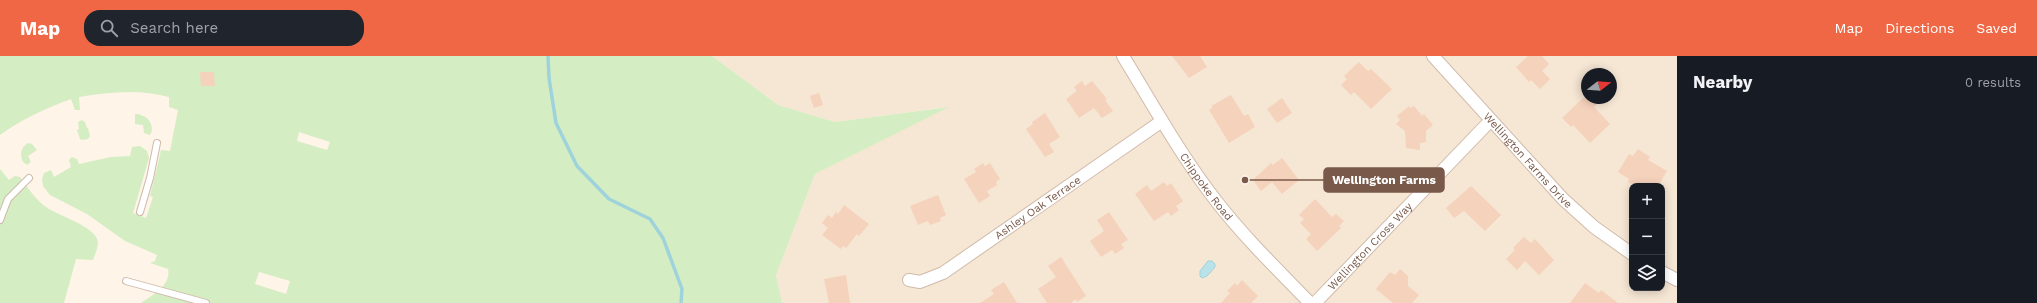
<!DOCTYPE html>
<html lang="en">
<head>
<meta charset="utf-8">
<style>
  body { margin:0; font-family:"Work Sans",sans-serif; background:#20242c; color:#f1f3f6 }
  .controls { position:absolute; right:12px; bottom:12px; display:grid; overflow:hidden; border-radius:8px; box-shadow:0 2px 10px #0003 }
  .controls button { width:36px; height:36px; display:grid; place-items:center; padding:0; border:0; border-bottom:1px solid #363941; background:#171b24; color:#f1f3f6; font:20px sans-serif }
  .compass { position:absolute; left:1581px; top:12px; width:36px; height:36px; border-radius:50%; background:#171b24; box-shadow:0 2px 10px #0003; rotate:73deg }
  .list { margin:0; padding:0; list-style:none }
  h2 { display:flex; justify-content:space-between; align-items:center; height:52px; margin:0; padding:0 16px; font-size:17px }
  h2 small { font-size:13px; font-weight:400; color:#9ea1a6 }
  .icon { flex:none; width:22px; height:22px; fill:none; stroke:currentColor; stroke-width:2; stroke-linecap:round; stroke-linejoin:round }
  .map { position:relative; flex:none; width:1677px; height:247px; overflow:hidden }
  header { display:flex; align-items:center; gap:24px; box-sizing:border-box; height:56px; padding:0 20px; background:#ef6744; color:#fff }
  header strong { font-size:19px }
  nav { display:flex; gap:22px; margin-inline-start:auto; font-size:14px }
  .search { width:280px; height:36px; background:#20242c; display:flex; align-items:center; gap:10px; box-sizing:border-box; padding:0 14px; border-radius:16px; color:#9ea1a6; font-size:15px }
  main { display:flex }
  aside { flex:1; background:#171b24 }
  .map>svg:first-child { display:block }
  .residential { fill:#f6e6d4; fill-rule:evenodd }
  .green { fill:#d5edc3; fill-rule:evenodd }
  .water { fill:#b9e3e9; stroke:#9fd3dc }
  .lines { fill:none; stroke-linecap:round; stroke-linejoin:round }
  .stream { stroke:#9fd3dc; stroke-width:3.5 }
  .building { fill:#f5d2bc }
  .service-casing { stroke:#d0bbab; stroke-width:8 }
  .minor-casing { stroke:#d0bbab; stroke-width:14 }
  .service { stroke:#fff; stroke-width:6 }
  .minor { stroke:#fff; stroke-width:12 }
  .labels { text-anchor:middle; stroke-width:3.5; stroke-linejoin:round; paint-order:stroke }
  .street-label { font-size:11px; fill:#795949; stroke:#fff8ee }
  .leader { fill:none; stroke:#795949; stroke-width:1.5 }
  .callout-dot { fill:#795949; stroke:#fff8ee; stroke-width:1.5 }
  .callout { fill:#795949; stroke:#795949; stroke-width:1.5 }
  .callout-label { font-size:12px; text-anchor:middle; font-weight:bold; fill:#fff }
</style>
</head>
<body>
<header>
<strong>Map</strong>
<div class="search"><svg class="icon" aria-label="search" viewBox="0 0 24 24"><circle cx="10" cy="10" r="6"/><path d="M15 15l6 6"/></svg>Search here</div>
<nav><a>Map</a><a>Directions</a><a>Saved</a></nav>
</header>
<main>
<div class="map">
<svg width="1677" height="247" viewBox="0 0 1677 247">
  <rect width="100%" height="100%" fill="#fef4e7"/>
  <path class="residential" d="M712 0H1677V247H782L776 219 815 118 947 51 835 66 778 49ZM1587 18H1611V42H1587ZM1632 130H1662V232H1632Z"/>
  <path class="green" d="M0 0H712L778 49 835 66 949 51 815 118 776 219 782 247H141C151 240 172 229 168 213L150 207 155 205 157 199 125 185 87 158 50 139 43 130 42 123 44 117 51 114 54 121 71 111 69 104 72 101 77 103 79 108 111 101 130 100 132 91 140 90 147 95 149 102 133 157 146 162 153 141 150 140 161 94 170 95 178 54 169 51V41C139 33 109 36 79 41L80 54H75L71 43C46 52 22 63 0 79ZM299 76 330 86 327 94 297 85ZM259 216 290 225 286 238 255 228Z
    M135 58C147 58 156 69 150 79L144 77 143 69 135 68Z
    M82 64 85 66 87 72H88L90 80 88 83 82 84 80 83 77 74 79 73 78 66Z
    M28 87 32 88 37 94 28 100 31 106 27 109 23 106C20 99 20 92 28 87Z
    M0 113 9 124 15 120 20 121C28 132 37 146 49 153 60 160 96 171 98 186 98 192 95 198 93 204L76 203 64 247H0Z"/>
  <path class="water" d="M1208 205H1212L1215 208V211L1207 220 1202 222 1200 220V215Z"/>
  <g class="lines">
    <path class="stream" d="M548 0 549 22 556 67 577 110 609 143 650 163 663 182 682 233 681 247"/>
  </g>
  <path class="building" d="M1172 0H1200L1207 11 1189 22Z
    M1528 0H1542L1549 8 1542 15 1550 23 1540 33 1531 24 1529 26 1516 11Z
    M1359 6 1368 15 1371 13 1392 33 1371 53 1354 36 1351 39 1341 29 1347 23 1344 20Z
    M200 16H214L215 30H201Z
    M1082 25 1085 30 1092 25 1107 43 1105 44 1113 55 1102 62 1094 52 1079 62 1066 43 1077 35 1074 31Z
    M819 37 823 49 814 52 810 40Z
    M1231 39 1244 60 1248 58 1255 71 1229 87 1209 54 1213 51 1211 50Z
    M1282 42 1292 57 1277 67 1267 53Z
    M1583 42H1603L1594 51 1610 68 1590 87 1573 69 1571 71 1562 62Z
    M1409 50 1411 52 1414 50 1422 60 1424 58 1433 69 1426 75V86L1420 87V94L1406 92 1405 75 1396 68 1400 64 1397 60Z
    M1045 57 1060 81 1049 88 1054 96 1045 101 1026 73 1033 68 1032 66Z
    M1638 93 1650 101 1648 104 1667 115 1658 130H1635L1628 126 1629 123 1618 116 1629 98 1633 100Z
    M1282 102 1299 124 1282 138 1272 126 1261 135 1253 124 1271 107 1273 109Z
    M983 107 985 110 990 107 1000 123 996 126 997 129 987 135 990 140 979 147 964 123 976 116 974 113Z
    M1164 126 1167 130 1171 127 1183 145 1176 150 1179 154 1171 160 1168 156 1154 165 1135 138 1147 129 1151 135Z
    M1471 130 1501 159 1485 175 1464 155 1454 162 1446 152Z
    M938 139 946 159 940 162 941 165 930 169 928 165 918 169 910 150Z
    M1315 143 1332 161 1336 158 1344 165 1339 170 1341 172 1317 195 1306 183 1311 178 1300 167 1304 163 1299 159Z
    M844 149 869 168 859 180 857 178 846 192 843 190 841 193 822 179 828 172 822 167 828 159 832 162 836 156 838 158Z
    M1109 156 1128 184 1121 188 1124 192 1115 198 1112 194 1101 201 1090 185 1104 175 1097 164Z
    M1524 181 1531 187 1535 183 1554 204 1539 219 1525 205 1517 214 1506 203 1515 194 1513 192Z
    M1061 201 1086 240 1077 246 1076 243 1071 247H1047L1038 233 1056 221 1048 210Z
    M1400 213 1408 220V230L1419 239 1412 247H1393L1376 233 1390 216 1395 219Z
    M846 219 850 247H829L824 223Z
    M1242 224 1258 240 1251 247H1221L1230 237 1227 235 1235 227 1237 230Z
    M1004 226 1017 247H980L994 238 991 234Z
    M1585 227 1599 237 1601 234 1618 247H1570Z"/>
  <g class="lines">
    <defs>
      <path id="service" d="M140 156 150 122 157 87
        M0 164 8 143 29 122
        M126 225 206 247"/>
      <g id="minor">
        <path id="s1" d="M1123 0C1153 49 1181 100 1217 146 1245 182 1278 214 1310 247"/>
        <path id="s2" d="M1433 0 1563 143 1594 171 1632 198"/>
        <path d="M1662 216 1677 224"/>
        <path id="s3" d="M909 224 920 226 943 217 1162 65"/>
        <path id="s4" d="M1315 247 1491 64"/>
      </g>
    </defs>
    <use href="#service" class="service-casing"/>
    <use href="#minor" class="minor-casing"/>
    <use href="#service" class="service"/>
    <use href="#minor" class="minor"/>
  </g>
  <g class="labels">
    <g class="street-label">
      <text dy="4" stroke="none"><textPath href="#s2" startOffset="141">Wellington Farms Drive</textPath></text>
      <text dy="4" stroke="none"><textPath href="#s1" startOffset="155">Chippoke Road</textPath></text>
      <text dy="4" stroke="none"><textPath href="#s3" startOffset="151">Ashley Oak Terrace</textPath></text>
      <text dy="4" stroke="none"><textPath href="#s4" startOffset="79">Wellington Cross Way</textPath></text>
    </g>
  </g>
  <path class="leader" d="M1245 124L1324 124"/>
  <circle class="callout-dot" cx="1245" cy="124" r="4"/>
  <rect class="callout" x="1324" y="112" width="120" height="24" rx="4"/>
  <g class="callout-label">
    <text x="1384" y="128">Wellington Farms</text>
  </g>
</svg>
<div class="controls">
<button>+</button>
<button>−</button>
<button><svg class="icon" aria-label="layers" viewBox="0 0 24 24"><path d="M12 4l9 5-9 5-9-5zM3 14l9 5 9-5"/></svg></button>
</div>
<svg class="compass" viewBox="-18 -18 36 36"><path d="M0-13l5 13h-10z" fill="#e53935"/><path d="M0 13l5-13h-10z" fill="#9ea1a6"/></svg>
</div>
<aside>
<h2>Nearby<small>0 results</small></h2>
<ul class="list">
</ul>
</aside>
</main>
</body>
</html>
